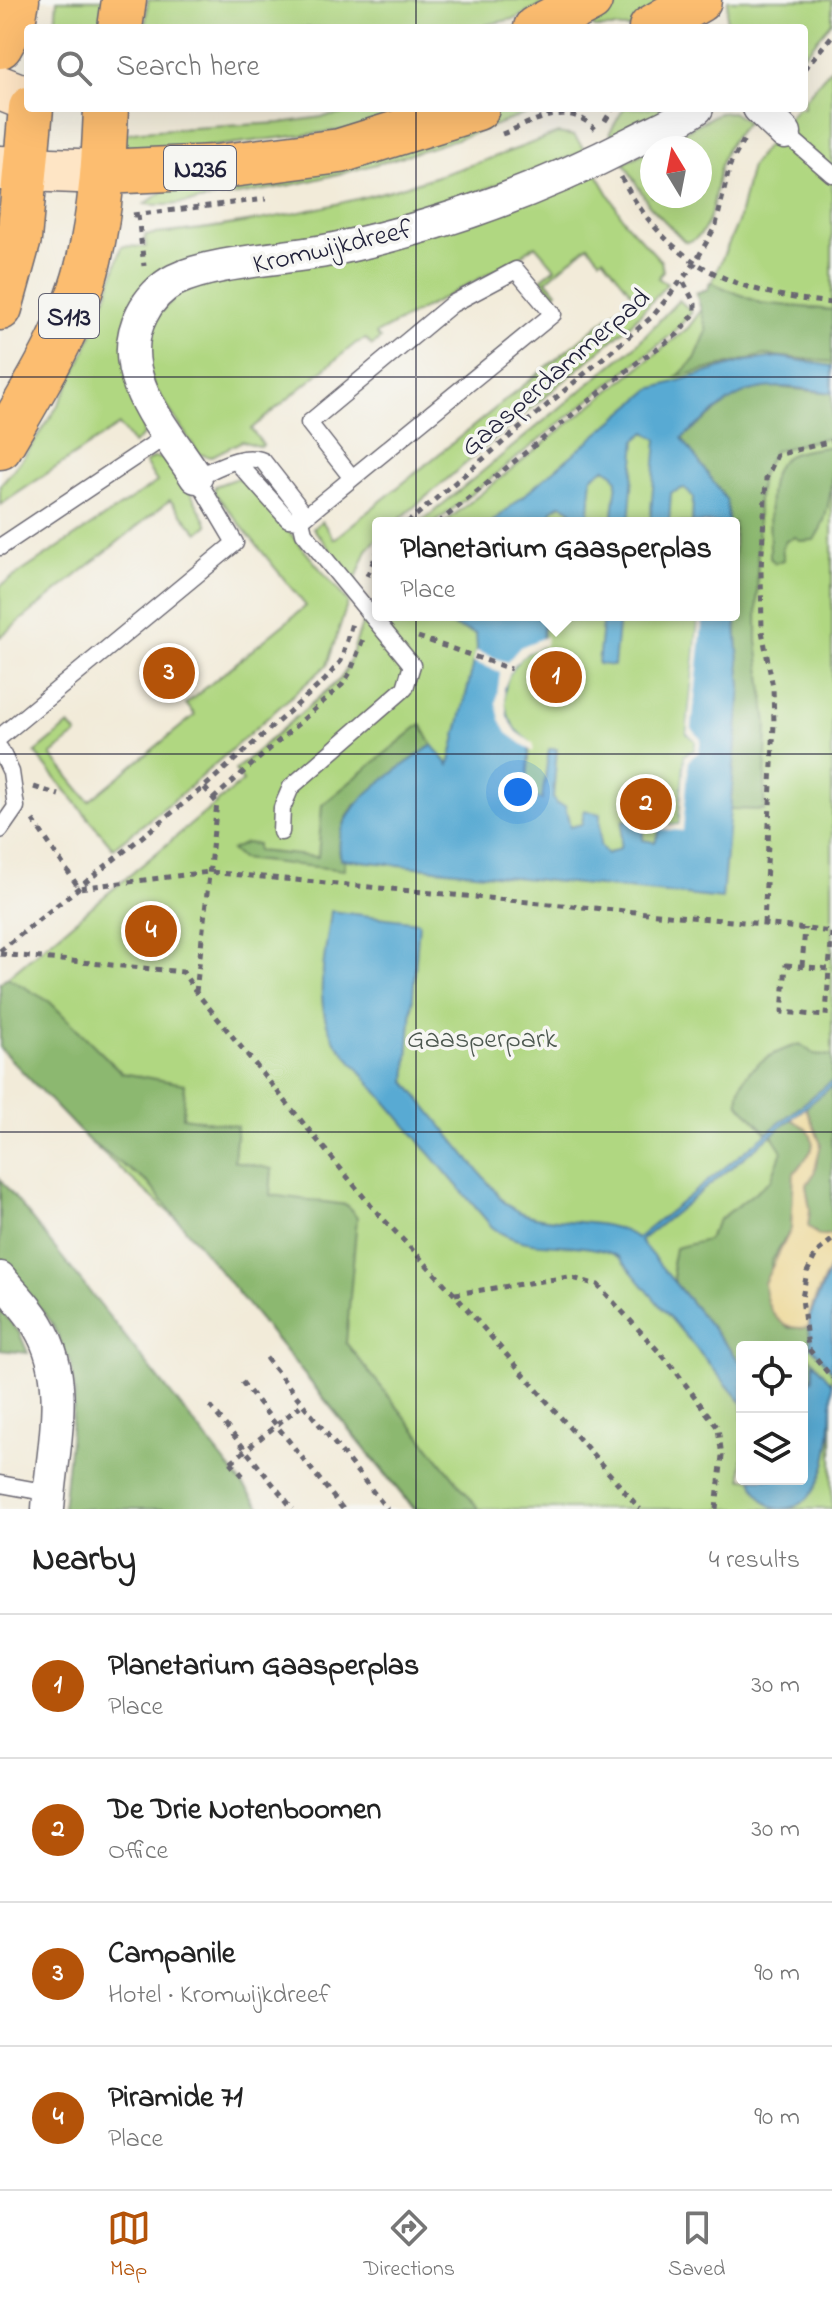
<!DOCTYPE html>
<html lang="en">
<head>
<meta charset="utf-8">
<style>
  body { margin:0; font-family:"Indie Flower",sans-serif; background:#f2f2f2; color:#222 }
  .controls { position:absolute; right:24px; bottom:24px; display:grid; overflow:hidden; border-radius:8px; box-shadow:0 8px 32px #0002 }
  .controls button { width:72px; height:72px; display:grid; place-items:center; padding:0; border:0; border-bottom:2px solid #e0e0e0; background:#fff; color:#222; font:40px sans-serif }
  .compass { position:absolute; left:640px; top:136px; width:72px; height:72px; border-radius:50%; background:#fff; box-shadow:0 8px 32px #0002; rotate:350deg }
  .you { position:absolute; left:518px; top:792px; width:28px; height:28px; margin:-20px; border:6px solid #fff; border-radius:50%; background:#1a73e8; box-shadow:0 0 0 12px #1a73e833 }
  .badge { display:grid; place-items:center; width:52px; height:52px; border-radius:50%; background:#b45309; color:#fff; font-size:26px; font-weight:700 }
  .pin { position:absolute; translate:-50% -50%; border:4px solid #fff; box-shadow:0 2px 8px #0006 }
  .popup { position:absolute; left:372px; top:517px; width:368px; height:104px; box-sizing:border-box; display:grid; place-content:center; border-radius:8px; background:#fff; filter:drop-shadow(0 2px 6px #0005); font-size:26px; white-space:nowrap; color:#767676 }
  .popup b { font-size:30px; color:#222 }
  .popup::after { content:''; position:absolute; left:50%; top:100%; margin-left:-16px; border:16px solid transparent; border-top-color:#fff }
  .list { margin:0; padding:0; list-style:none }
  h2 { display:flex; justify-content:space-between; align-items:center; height:104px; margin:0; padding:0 32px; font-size:34px }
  h2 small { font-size:26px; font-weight:400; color:#767676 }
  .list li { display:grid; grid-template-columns:52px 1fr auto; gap:24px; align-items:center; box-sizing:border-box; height:144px; padding:0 32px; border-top:2px solid #e0e0e0 }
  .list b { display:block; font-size:30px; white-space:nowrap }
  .list p { margin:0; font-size:26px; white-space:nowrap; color:#767676 }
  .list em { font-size:26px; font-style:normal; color:#767676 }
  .icon { flex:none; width:44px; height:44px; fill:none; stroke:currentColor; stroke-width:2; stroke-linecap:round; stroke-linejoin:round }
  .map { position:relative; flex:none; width:832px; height:1509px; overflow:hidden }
  .search { position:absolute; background:#fff; box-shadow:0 8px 32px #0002; left:24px; right:24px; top:24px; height:88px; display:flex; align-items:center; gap:20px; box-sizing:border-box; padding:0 28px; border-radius:8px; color:#767676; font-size:30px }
  .sheet { height:680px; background:#fff }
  nav { display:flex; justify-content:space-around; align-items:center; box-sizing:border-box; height:112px; border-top:2px solid #e0e0e0; background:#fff; font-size:22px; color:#767676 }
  nav a { display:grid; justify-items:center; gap:4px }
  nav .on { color:#b45309 }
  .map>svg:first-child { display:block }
  .green { fill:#b0d781; stroke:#697c5e; stroke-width:2; fill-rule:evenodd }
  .forest { fill:#8cb86f; stroke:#576d55; stroke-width:2 }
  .sand { fill:#eeda9e; stroke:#887e6c; stroke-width:2 }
  .water { fill:#59aad3; stroke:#3e6687; stroke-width:2 }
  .pier { fill:#f2ebd9 }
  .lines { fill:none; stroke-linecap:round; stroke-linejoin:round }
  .service-casing { stroke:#6b6872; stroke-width:19 }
  .minor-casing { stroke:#6b6872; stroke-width:35 }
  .secondary-casing { stroke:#6b6872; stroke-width:47 }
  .primary-casing { stroke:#6b6872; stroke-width:47 }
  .motorway-casing { stroke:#6b6872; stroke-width:47 }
  .path { stroke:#6b6872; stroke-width:5; stroke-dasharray:6 6; stroke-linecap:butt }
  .service { stroke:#fff; stroke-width:16 }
  .minor { stroke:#fff; stroke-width:32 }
  .secondary { stroke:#fee5c5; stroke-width:44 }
  .primary { stroke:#fcbd6f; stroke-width:44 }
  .motorway { stroke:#fcbd6f; stroke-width:44 }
  .path-bridge { stroke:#6b6872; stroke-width:5; stroke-dasharray:6 6; stroke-linecap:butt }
  .grid { fill:none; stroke:#22223b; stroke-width:2; stroke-opacity:0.55 }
  .labels { text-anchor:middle; stroke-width:7; stroke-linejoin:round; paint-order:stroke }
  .shield { fill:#f6f6f2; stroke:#626272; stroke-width:2 }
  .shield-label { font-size:26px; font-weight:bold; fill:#22223b }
  .street-label { font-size:28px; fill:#22223b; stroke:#f6f6f2 }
  .park-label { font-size:28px; fill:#4d5850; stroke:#f6f6f2 }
</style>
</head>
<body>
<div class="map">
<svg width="832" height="1509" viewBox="0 0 832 1509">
  <rect width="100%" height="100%" fill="#f6f6f2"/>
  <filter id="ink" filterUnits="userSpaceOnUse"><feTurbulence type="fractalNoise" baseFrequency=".0125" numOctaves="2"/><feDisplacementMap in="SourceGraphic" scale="16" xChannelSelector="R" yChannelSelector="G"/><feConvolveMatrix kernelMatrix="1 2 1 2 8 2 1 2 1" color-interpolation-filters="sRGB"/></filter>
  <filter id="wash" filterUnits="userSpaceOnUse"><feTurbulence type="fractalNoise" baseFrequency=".006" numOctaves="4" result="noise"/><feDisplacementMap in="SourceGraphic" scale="32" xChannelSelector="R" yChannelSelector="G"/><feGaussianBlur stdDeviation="1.8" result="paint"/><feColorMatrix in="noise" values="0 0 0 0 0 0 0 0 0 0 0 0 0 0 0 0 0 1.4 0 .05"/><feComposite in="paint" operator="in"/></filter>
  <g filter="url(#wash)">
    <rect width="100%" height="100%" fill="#f2ebd9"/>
    <path class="green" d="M57 0H114L111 28H55Z
      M148 0H552L517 18 472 28H145Z
      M609 0H669L633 28H594L588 16Z
      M728 0H832V22L804 55V28H726Z
      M832 67V1509H413L183 1225 89 1141 0 1048V983L243 781 235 770 340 679 348 666 364 618 372 628 378 611V615H734V523H444L688 328 702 309 696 293 709 289 738 222 751 166 797 108H804V100ZM742 1347H802V1479H742Z
      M385 108H455L415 121 126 157 125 134 139 131 280 123Z
      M498 108H541C438 148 334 181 224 197 199 200 169 208 145 204L167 189 468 120Z
      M624 108H673L613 137 610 132Z
      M732 112 747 122C736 134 727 145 722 160 713 184 717 238 685 242L649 205 624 163 719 113ZM652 148H700V196H652Z
      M558 133 574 136 586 151 433 209 149 283 143 435 133 444 119 425 0 505V485C62 417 97 334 122 246L146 247 145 235C289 223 424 186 558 133Z
      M597 174 625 222 661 261 663 271 658 278 667 284 630 325 395 523H378V538L367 550 355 581 313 528 322 521 334 539 634 296 603 257 600 259 588 245 547 280 557 292 554 295 541 279 555 268 535 245 520 257 376 334 380 339 372 346 366 339 356 343 251 429 263 445 261 447 242 441 210 457 199 454 154 387 145 364 153 319 183 290Z
      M679 300 692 312 672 334 435 523H420L635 346Z
      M153 458H166L181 475 208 525 198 533 170 500 0 637V586L157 482 145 463Z
      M237 478 247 482 348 602 327 665 180 795 113 848 35 753 69 725 77 734 51 755 89 801 195 715 186 704 306 606 214 492 215 486Z"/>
    <path class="forest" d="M710 282 760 303 832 310V362L765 355 677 377 695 359 707 331 696 293 708 289Z
      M765 386 832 393V436L774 451 761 475 758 500 757 641 767 725 764 810 730 809 741 687 734 601V523H728L727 501 682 438 735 396Z
      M832 446C832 478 832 515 814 540L801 541 795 537 786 541 782 549 784 560 775 563 770 558C771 535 763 475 783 459 794 450 818 449 832 446Z
      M421 724 432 745 354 806 345 821 339 854 345 861 344 870 241 859 231 850 245 843 257 844V851L318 857 322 805Z
      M7 977 50 1002 122 1073 185 1084 183 1117 237 1126 234 1161 272 1169 270 1195 347 1205 357 1217 346 1343 479 1509H415L148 1183 89 1141 0 1048V983Z
      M800 1044 814 1054 832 1056V1081L767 1133 739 1104C735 1069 773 1052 800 1044Z
      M832 1086V1234L819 1236 808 1226 810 1209 806 1186 821 1144 805 1106Z
      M789 1118 806 1127C822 1148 806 1157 794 1173L791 1229 771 1262 773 1314 789 1328 809 1327 811 1346 805 1351 813 1361 814 1373 802 1391V1347H742V1364L675 1283 672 1264 675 1248 707 1240 719 1220 771 1180 782 1151 771 1134Z
      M0 1179 262 1509H63L75 1391 70 1361 51 1322 0 1258Z
      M0 1309 19 1332 28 1353 0 1350Z"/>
    <path class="sand" d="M805 1106 821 1144 814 1174 806 1186 810 1209 808 1226 819 1236 832 1234C832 1244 832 1258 830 1267 822 1286 808 1306 809 1327 780 1333 765 1310 764 1283L791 1229 794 1173C806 1157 822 1148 806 1128L789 1118Z"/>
    <path class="water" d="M779 357 832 366V393C749 380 745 386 682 438L727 501 728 523H692L693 497 684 488 671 493 669 523H650L657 439 646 432 636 440 629 523H612L617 481 614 474 605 468 592 477 588 523H572L571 510 561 504 552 510 550 523H491L651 389 746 361Z
      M734 601 741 687 722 899 341 859C328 807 397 772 432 745L449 765 477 649 476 634 444 623 445 615H544L542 646C497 660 492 717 530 742L526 797 542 799 549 749H557L553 798 556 804 565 806 570 827 582 824 584 810 600 814V845L607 854 620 848 623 820 643 822V840L655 842 662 824 679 825 685 755 695 750 696 740 687 733 699 615H734Z
      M603 615H619L614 666 598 664Z
      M331 911 419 922 406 1082 504 1202C536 1232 599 1211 637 1238L832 1081V1086L640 1241 742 1364V1403L619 1257C580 1236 528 1256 492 1227L337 1044C310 1005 326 955 331 911Z
      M832 1264V1371L811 1346 809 1318Z
      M813 1361 832 1383C832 1428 832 1509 780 1509 765 1507 756 1492 752 1479H802V1391L813 1379Z"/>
    <path class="pier" d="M699 615H703L692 729 701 739 699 752 689 760 683 831 657 829 658 824 679 825 685 755 695 750 696 740 687 733Z
      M547 636 546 645 527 653 513 666 504 688 507 716 517 732 534 744 533 752 507 733 500 719 496 703 500 672 473 662 476 651 507 662 520 647Z"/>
  </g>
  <g filter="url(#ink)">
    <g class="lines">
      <defs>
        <path id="service" d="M785 133 832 174
          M236 461 288 519 301 520 553 314 516 270 452 304 309 423 352 478
          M0 547 169 434
          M0 737 235 543 196 477C216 469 242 452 263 461L306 516
          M0 749 11 772 16 807 0 830
          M281 832 282 808 291 787 405 688 412 665 304 533 301 520
          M0 1484 49 1493"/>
        <path id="minor" d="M759 108 785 133
          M196 477C166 430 111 373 142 314 149 300 161 287 175 280 214 261 286 259 330 250 435 228 538 191 633 142 654 131 678 122 697 108
          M0 1278C13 1294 29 1309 39 1327 72 1382 52 1448 48 1509"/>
        <path id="secondary" d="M0 88 28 99
          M0 168 103 172"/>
        <path id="primary" d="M536 28 590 0
          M651 28 699 0
          M103 172 216 167 340 151 477 108
          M0 308 19 239 31 108
          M0 447C34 388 74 327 89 260 101 209 104 159 106 108"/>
        <path id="motorway" d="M120 28 124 0
          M0 46 13 23 17 0"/>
      </defs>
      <use href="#service" class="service-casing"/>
      <use href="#minor" class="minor-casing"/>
      <use href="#secondary" class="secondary-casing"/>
      <use href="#primary" class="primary-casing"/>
      <use href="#motorway" class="motorway-casing"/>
      <path class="path" d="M804 69 832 36
        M605 121 613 108
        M502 134C534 122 567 99 595 129
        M621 177C669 267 735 293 832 303
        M133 215 266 199
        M138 215 144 266
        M407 523 653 316 695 263 716 225 730 165 746 136
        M438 523 639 361 678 334 695 313V304L682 279
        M367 576 378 551
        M418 637 511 669
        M34 787 59 795
        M213 799 342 685 350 673 363 639
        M33 820 79 888 209 872 764 924 832 932 829 969
        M764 924 774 724 773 687 762 631 761 570 766 479 777 455 832 441
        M0 951 204 787 325 680 341 661 352 623
        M0 954 183 972 196 992 372 1207 454 1294 640 1509
        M786 965 829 969 826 1016 782 1012Z
        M802 966 805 928
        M196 992 217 803 204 787
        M832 1240 817 1252 807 1272 802 1298 808 1348 832 1378
        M455 1294 569 1277 598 1285 671 1365 718 1428 722 1456 716 1509
        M266 1358 387 1509
        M242 1382 343 1509
        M210 1406 293 1509
        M231 1462 243 1476"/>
      <use href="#service" class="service"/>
      <use href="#minor" class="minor"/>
      <use href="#secondary" class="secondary"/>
      <use href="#primary" class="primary"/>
      <use href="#motorway" class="motorway"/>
      <path class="path-bridge" d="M231 1462 300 1406"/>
    </g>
  </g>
  <path class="grid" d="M416 0V28M416 108V1509M0 377H832M0 754H832M0 1132H832"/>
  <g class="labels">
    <g class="shield">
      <rect x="164" y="146" width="72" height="44" rx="6"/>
      <rect x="39" y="294" width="60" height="44" rx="6"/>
    </g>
    <g class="shield-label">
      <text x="200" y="177">N236</text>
      <text x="69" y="325">S113</text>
    </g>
    <g class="street-label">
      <text transform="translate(332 245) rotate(-13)" y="10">Kromwijkdreef</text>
      <text transform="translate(554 371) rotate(-41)" y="10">Gaasperdammerpad</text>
    </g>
    <g class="park-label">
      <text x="482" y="1047">Gaasperpark</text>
    </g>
  </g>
</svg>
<div class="controls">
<button><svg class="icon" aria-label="locate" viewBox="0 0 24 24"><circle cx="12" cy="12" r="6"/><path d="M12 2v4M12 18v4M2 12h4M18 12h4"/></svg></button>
<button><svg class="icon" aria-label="layers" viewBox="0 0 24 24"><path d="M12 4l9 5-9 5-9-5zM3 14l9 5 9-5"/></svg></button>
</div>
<svg class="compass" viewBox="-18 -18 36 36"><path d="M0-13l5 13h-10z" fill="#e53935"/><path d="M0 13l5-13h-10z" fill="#767676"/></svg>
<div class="you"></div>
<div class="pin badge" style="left:556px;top:677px">1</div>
<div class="popup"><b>Planetarium Gaasperplas</b>Place</div>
<div class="pin badge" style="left:646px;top:804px">2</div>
<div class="pin badge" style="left:169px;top:673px">3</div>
<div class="pin badge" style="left:151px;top:931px">4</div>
<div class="search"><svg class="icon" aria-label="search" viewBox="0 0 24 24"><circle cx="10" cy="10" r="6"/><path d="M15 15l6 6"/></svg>Search here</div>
</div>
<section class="sheet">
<h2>Nearby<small>4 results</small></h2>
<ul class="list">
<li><span class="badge">1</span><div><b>Planetarium Gaasperplas</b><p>Place</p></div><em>30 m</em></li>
<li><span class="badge">2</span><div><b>De Drie Notenboomen</b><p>Office</p></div><em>30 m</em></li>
<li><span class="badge">3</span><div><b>Campanile</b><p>Hotel · Kromwijkdreef</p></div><em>90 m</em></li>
<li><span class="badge">4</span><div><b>Piramide 71</b><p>Place</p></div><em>90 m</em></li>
</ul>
</section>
<nav>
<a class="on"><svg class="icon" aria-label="map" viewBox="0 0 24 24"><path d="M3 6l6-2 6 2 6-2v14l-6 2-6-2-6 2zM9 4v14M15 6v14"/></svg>Map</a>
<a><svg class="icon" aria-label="directions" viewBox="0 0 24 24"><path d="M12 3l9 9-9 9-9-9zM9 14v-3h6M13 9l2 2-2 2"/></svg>Directions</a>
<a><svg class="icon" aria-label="saved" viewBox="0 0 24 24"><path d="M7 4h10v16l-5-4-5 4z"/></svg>Saved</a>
</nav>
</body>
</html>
